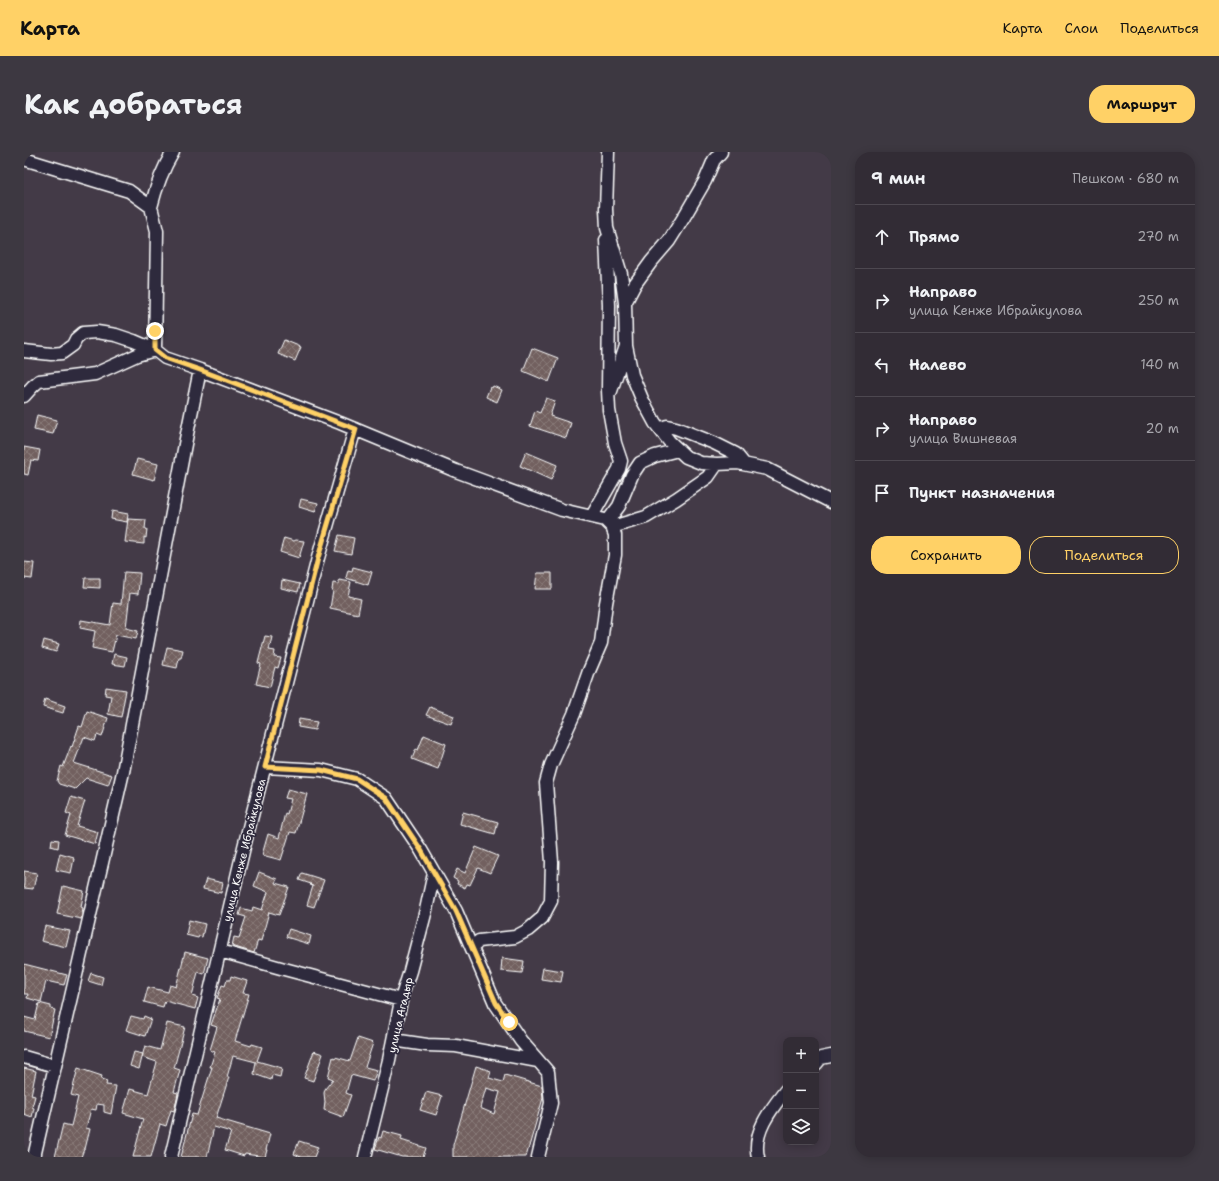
<!DOCTYPE html>
<html lang="ru">
<head>
<meta charset="utf-8">
<style>
  body { margin:0; font-family:"Shantell Sans",sans-serif; background:#3d3841; color:#f1f3f6 }
  .controls { position:absolute; right:12px; bottom:12px; display:grid; overflow:hidden; border-radius:8px; box-shadow:0 2px 10px #0003 }
  .controls button { width:36px; height:36px; display:grid; place-items:center; padding:0; border:0; border-bottom:1px solid #4d4850; background:#322c35; color:#f1f3f6; font:20px sans-serif }
  .stop { position:absolute; width:12px; height:12px; margin:-9px; border:3px solid #ffd166; border-radius:50%; background:#fff }
  .stop.end { background:#ffd166; border-color:#fff; box-shadow:0 1px 4px #0008 }
  .list { margin:0; padding:0; list-style:none }
  h2 { display:flex; justify-content:space-between; align-items:center; height:52px; margin:0; padding:0 16px; font-size:17px }
  h2 small { font-size:13px; font-weight:400; color:#a8a7ad }
  .list li { display:grid; grid-template-columns:26px 1fr auto; gap:12px; align-items:center; box-sizing:border-box; height:64px; padding:0 16px; border-top:1px solid #4d4850 }
  .list b { display:block; font-size:15px; white-space:nowrap }
  .list p { margin:0; font-size:13px; white-space:nowrap; color:#a8a7ad }
  .list em { font-size:13px; font-style:normal; color:#a8a7ad }
  .actions { display:flex; gap:8px; padding:12px 16px }
  .actions a { flex:1; padding:9px 0; border:1px solid #ffd166; border-radius:16px; text-align:center; font-size:14px; color:#ffd166 }
  .actions .main { background:#ffd166; color:#111 }
  .icon { flex:none; width:22px; height:22px; fill:none; stroke:currentColor; stroke-width:2; stroke-linecap:round; stroke-linejoin:round }
  .map { position:relative; flex:none; width:807px; height:1005px; overflow:hidden; border-radius:16px }
  header { display:flex; align-items:center; gap:24px; box-sizing:border-box; height:56px; padding:0 20px; background:#ffd166; color:#111 }
  header strong { font-size:19px }
  nav { display:flex; gap:22px; margin-inline-start:auto; font-size:14px }
  .intro { display:flex; align-items:center; justify-content:space-between; box-sizing:border-box; height:96px; padding:0 24px }
  h1 { margin:0; font-size:28px }
  .button { padding:10px 18px; border-radius:16px; background:#ffd166; color:#111; font-size:14px; font-weight:700 }
  main { display:flex; gap:24px; padding:0 24px }
  aside { flex:1; background:#322c35; border-radius:16px; box-shadow:0 2px 10px #0003 }
  .map>svg:first-child { display:block }
  .building { fill:url(#building-cross-hatch); stroke:#fff; fill-rule:evenodd }
  .lines { fill:none; stroke-linecap:round; stroke-linejoin:round }
  .minor-casing { stroke:#fff; stroke-width:15 }
  .minor { stroke:#2f2a3d; stroke-width:12 }
  .route { stroke:#ffd166; stroke-width:5 }
  .labels { text-anchor:middle; stroke-width:3.5; stroke-linejoin:round; paint-order:stroke }
  .street-label { font-size:11px; fill:#fff; stroke:#2f2a3d }
</style>
</head>
<body>
<header>
<strong>Карта</strong>
<nav><a>Карта</a><a>Слои</a><a>Поделиться</a></nav>
</header>
<div class="intro"><h1>Как добраться</h1><a class="button">Маршрут</a></div>
<main>
<div class="map">
<svg width="807" height="1005" viewBox="0 0 807 1005">
  <defs>
    <pattern id="building-cross-hatch" width="8" height="8" patternUnits="userSpaceOnUse"><rect width="8" height="8" fill="#72615f"/><path d="M0 0l8 8M0 8l8-8" fill="none" stroke="#877977"/></pattern>
  </defs>
  <rect width="100%" height="100%" fill="#433a47"/>
  <filter id="ink" filterUnits="userSpaceOnUse"><feTurbulence type="fractalNoise" baseFrequency=".025" numOctaves="2"/><feDisplacementMap in="SourceGraphic" scale="8" xChannelSelector="R" yChannelSelector="G"/><feConvolveMatrix kernelMatrix="1 2 1 2 8 2 1 2 1" color-interpolation-filters="sRGB"/></filter>
  <g filter="url(#ink)">
    <path class="building" d="M260 188 277 195 271 209 254 202Z
      M508 196 534 206 525 230 499 219Z
      M469 234 478 238 473 250 462 245 466 235 468 236Z
      M522 246 531 249 526 264 547 271 542 286 506 274 511 259 516 261Z
      M13 263 33 268 29 282 10 278Z
      M0 295 16 298 14 309 7 308 4 323 0 322Z
      M502 300 533 313 527 328 496 314Z
      M113 307 134 312 130 328 109 322Z
      M277 347 294 351 291 360 275 355Z
      M88 359 104 362 103 370 87 367Z
      M104 367 122 368 121 377H123L122 386 120 385V392L101 390Z
      M315 383 330 386 327 402 311 399Z
      M260 386 270 389 272 388 280 389 275 406 256 400Z
      M0 410 10 411 8 427 0 426Z
      M329 415 348 420 344 433 322 426 324 418 328 419Z
      M100 420 116 421 114 442 106 441 102 476 114 479 112 487 92 483 88 500 68 496 71 479 56 476 57 468 86 473 89 451 97 452Z
      M513 421H528V437H511Z
      M61 426H76V436L60 435Z
      M258 428 276 432 274 440 257 436Z
      M315 428 327 430 324 444 337 447 334 462 306 456 309 439 308 438 309 431 315 432Z
      M241 484 248 485 245 498 251 499 250 505 257 506 254 516 251 515 246 535 232 532 237 512 234 511Z
      M20 488 35 492 32 500 18 496Z
      M143 495 159 498 157 506H155L153 516 139 513Z
      M90 502 103 505 101 514 88 512Z
      M82 535 102 538 97 565 84 562 87 544 81 543Z
      M21 547 41 554 39 561 19 555Z
      M406 555 430 564 427 572 402 563Z
      M63 559 84 566 78 585 73 583 71 589 60 585 50 611 88 623 84 633 62 626 51 637 35 632 33 629 37 614 39 615 47 594 48 595 55 574 58 575Z
      M275 567 293 570 291 578 274 575Z
      M400 583 422 592 414 617 388 607 392 597 394 598Z
      M264 637 283 642 272 681 266 680 257 708 238 703 244 682 255 686 261 661 263 662 267 647 261 646Z
      M47 645 61 649 53 674 74 680 71 692 41 683 47 663 42 661Z
      M439 660 474 670 471 682 436 672Z
      M28 687 35 688 34 696 27 694Z
      M452 695 474 704 466 721 454 716 446 733 443 732 441 736 433 732 434 729 429 726 433 717 441 721Z
      M36 701 50 705 49 707H50L47 721 32 718Z
      M0 719 13 721 9 737 0 736Z
      M235 720 253 727 251 731 265 735 255 763 245 760 237 789 234 788 230 801 208 794 210 785 215 786 222 765 215 763 217 756 228 759 229 755 238 758 244 740 230 734Z
      M278 721 300 728 290 755 283 753 289 734 286 733 287 732 275 728Z
      M182 727 199 731 197 741 179 737Z
      M39 734 60 739 57 755 59 756 57 767 33 762Z
      M165 768 181 772 178 785 175 784 174 786 162 783Z
      M21 774 46 779 42 795 17 789Z
      M265 777 287 784 285 792 262 785Z
      M161 800 184 806 180 822 174 820 168 844 174 846 171 857 141 849 139 855 120 850 124 835 144 840 146 833 152 835Z
      M478 806 500 809 498 821 477 819Z
      M0 812 43 823 40 833 22 829 17 850 3 846 4 842H0Z
      M519 816 539 819 537 830 517 827Z
      M67 821 79 825 77 833 64 829Z
      M207 824 223 829 219 841 225 842 211 889 227 894 228 892 238 895 233 909 258 916 256 925 248 923 247 928 230 922 232 910 209 904 203 925H205L192 966 246 982 242 998H243L241 1005 221 1002 220 1004 201 998 207 980 190 975 183 1005H157L168 962 173 963 188 915H186L191 900 186 898 193 875 187 873 196 847 193 846 198 833 201 834 203 828H206Z
      M15 851 27 854V857L31 858 25 885 0 879V865L11 868Z
      M107 864 119 867 120 864 127 867 121 884 102 878Z
      M143 871 161 875 150 916 156 918 150 940 154 941 153 947 150 959 147 958 142 974 136 972 127 1005H109L119 967 99 961 106 937 124 942 133 910 118 905 121 894 136 898Z
      M334 886 349 891 341 915 353 918 349 929 327 923 322 941 327 943 319 965 300 958 301 950 300 941 301 937 309 927 304 925 309 905 311 906V905L326 909Z
      M290 899 299 902 289 929 280 926Z
      M110 900 119 902 115 917 106 914Z
      M452 914 467 919 465 926 479 930 481 923 518 934 519 946 502 1005H429V993ZM462 936 476 940 470 962 456 956Z
      M0 916 12 919 7 943 11 944 8 955 10 956 8 965 0 962Z
      M54 916 78 924 77 927 83 929 82 933 92 934 87 962 80 960V953L73 952 72 958 67 957 62 976 66 977 61 997H60L57 1005H31L39 972 47 974 54 945 47 943Z
      M402 940 418 944 412 963 396 958Z
      M359 979 378 984 377 988 402 996 399 1005H378L351 997 355 985 357 986Z
      M275 989 294 995 290 1005H277L270 1002Z"/>
    <g class="lines">
      <defs>
        <path id="minor" d="M584 0 582 57 583 76 597 122 601 151 602 194 608 223 618 247 631 271 645 289 662 305 677 311 693 312 714 311 743 317 807 350
          M0 7 105 39 127 55 133 79 131 198
          M127 55C132 35 138 18 149 0
          M601 151 611 132 627 110 645 89 660 65 681 29 690 8 697 0
          M0 199 27 202 38 201 49 193 52 187 59 181 73 180 92 183 110 189 131 198 141 206 176 218 316 271 432 319 538 358 581 368 588 375 591 383V403L582 451 577 491 565 519 550 562 527 613 522 631 528 710 527 749 518 766 504 778 491 785 455 789 448 796
          M587 239 602 194
          M0 244 9 234 15 229 71 222 113 203 131 198
          M636 277 643 274 652 276 690 291 712 302 720 312
          M568 364 595 317 597 309 591 291 585 258 584 238 585 153 582 88
          M583 370 595 354 608 323 616 311 631 304 654 298
          M588 375 622 365 652 347 684 325 693 312
          M241 615 297 618 333 627 362 646 397 698 432 759 471 851 497 889 524 920 527 951 514 1005
          M196 799 264 818 377 848
          M369 888 403 893 432 894 514 909
          M0 905 31 914
          M792 912 797 906 807 904
          M10 1005 99 620 162 287 176 218
          M147 1005 220 695 294 406 331 277
          M341 1005 365 908 378 844 386 819 402 758 410 721
          M734 1005C728 980 748 956 762 938"/>
      </defs>
      <use href="#minor" class="minor-casing"/>
      <use href="#minor" class="minor"/>
    </g>
  </g>
  <g class="lines" filter="url(#ink)">
    <path class="route" d="M131 179V198L141 206 176 218 332 277 294 406 241 615 297 618 333 627 362 646 397 698 432 759 472 851 485 870"/>
  </g>
  <g class="labels">
    <g class="street-label">
      <text transform="translate(220 698) rotate(-76)" y="4">улица Кенже Ибрайкулова</text>
      <text transform="translate(376 863) rotate(-77)" y="4">улица Агадыр</text>
    </g>
  </g>
</svg>
<div class="controls">
<button>+</button>
<button>−</button>
<button><svg class="icon" aria-label="layers" viewBox="0 0 24 24"><path d="M12 4l9 5-9 5-9-5zM3 14l9 5 9-5"/></svg></button>
</div>
<div class="stop" style="left:485px;top:870px"></div>
<div class="stop end" style="left:131px;top:179px"></div>
</div>
<aside>
<h2>9 мин<small>Пешком · 680 m</small></h2>
<ul class="list">
<li><svg class="icon" aria-label="ahead" viewBox="0 0 24 24"><path d="M12 20V5M6 11l6-6 6 6"/></svg><div><b>Прямо</b></div><em>270 m</em></li>
<li><svg class="icon" aria-label="right" viewBox="0 0 24 24"><path d="M7 20v-9h11M14 6l5 5-5 5"/></svg><div><b>Направо</b><p>улица Кенже Ибрайкулова</p></div><em>250 m</em></li>
<li><svg class="icon" aria-label="left" viewBox="0 0 24 24"><path d="M17 20v-9H6M10 6l-5 5 5 5"/></svg><div><b>Налево</b></div><em>140 m</em></li>
<li><svg class="icon" aria-label="right" viewBox="0 0 24 24"><path d="M7 20v-9h11M14 6l5 5-5 5"/></svg><div><b>Направо</b><p>улица Вишневая</p></div><em>20 m</em></li>
<li><svg class="icon" aria-label="arrive" viewBox="0 0 24 24"><path d="M6 21V4h12l-3 4 3 4H6"/></svg><div><b>Пункт назначения</b></div></li>
</ul>
<div class="actions"><a class="main">Сохранить</a><a>Поделиться</a></div>
</aside>
</main>
</body>
</html>
